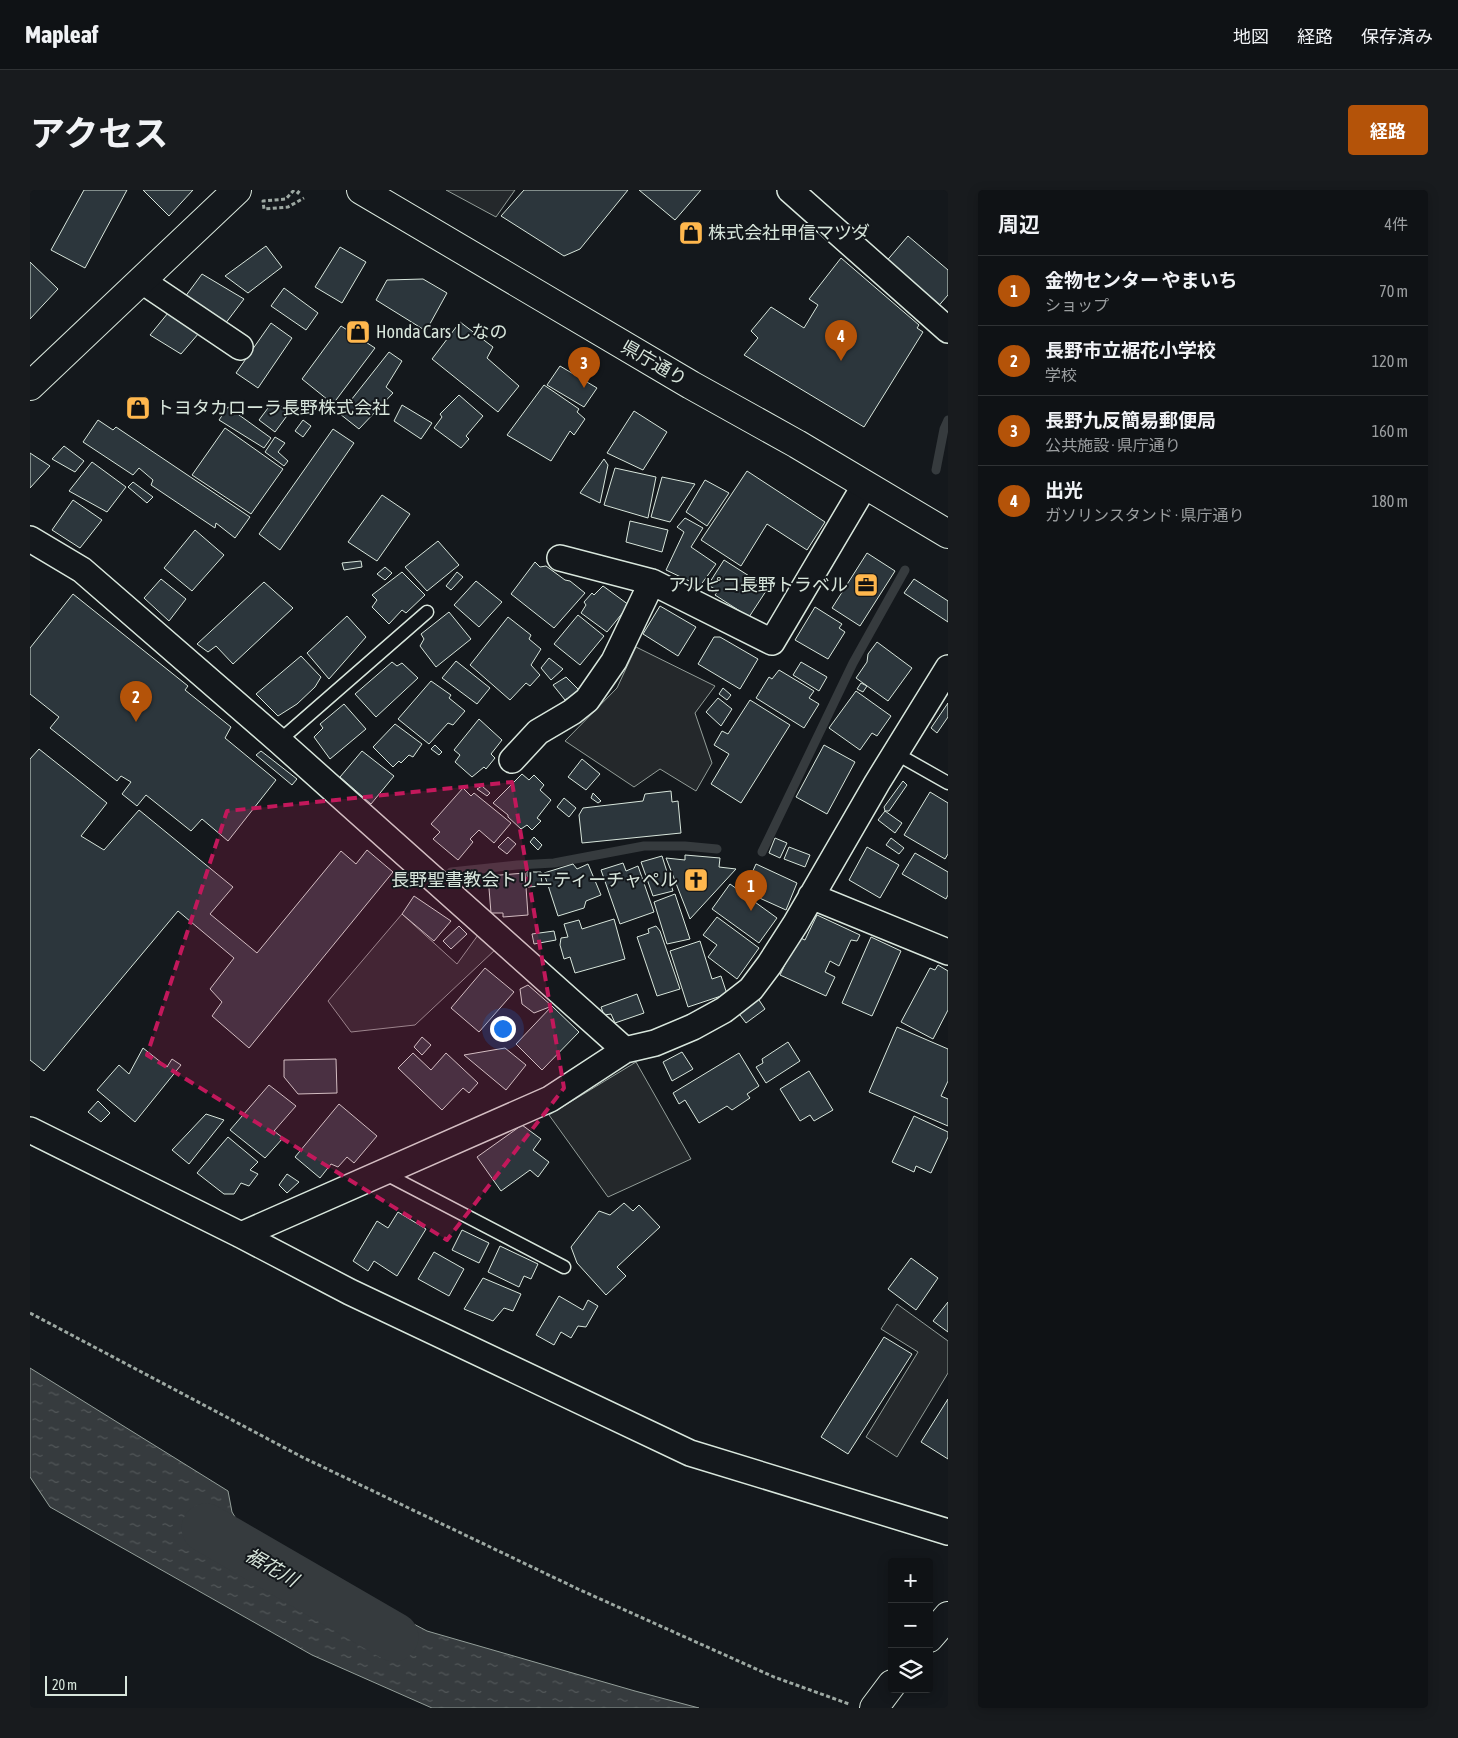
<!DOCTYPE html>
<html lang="ja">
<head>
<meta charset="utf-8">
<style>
  body { margin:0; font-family:"Asap Condensed","Noto Sans JP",sans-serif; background:#181b1e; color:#f1f3f6 }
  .controls { position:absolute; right:15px; bottom:15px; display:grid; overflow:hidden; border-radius:5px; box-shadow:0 2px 12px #0003 }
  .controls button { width:45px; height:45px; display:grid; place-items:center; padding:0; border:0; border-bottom:1px solid #2f3234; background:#0f1215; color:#f1f3f6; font:25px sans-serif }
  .scale { position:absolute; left:15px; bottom:12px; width:82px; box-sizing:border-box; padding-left:5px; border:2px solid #d8e6dc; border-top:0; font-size:14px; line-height:18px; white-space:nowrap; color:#d8e6dc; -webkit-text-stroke:4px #14181c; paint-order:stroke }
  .you { position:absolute; left:472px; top:838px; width:18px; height:18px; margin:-12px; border:4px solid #fff; border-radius:50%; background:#1a73e8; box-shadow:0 0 0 8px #1a73e833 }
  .badge { display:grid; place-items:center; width:32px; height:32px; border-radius:50%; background:#b45309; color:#fff; font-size:16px; font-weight:700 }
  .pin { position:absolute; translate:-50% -41px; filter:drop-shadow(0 1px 2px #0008) }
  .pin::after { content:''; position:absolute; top:26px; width:18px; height:15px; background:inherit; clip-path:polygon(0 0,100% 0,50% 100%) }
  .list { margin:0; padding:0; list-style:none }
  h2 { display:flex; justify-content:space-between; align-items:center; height:65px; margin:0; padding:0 20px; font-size:21px }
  h2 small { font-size:16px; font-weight:400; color:#9b9ea0 }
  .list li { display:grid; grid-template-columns:32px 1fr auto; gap:15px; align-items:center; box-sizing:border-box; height:70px; padding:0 20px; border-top:1px solid #2f3234 }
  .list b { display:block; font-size:19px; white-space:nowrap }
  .list p { margin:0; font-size:16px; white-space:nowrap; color:#9b9ea0 }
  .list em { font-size:16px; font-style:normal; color:#9b9ea0 }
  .icon { flex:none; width:28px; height:28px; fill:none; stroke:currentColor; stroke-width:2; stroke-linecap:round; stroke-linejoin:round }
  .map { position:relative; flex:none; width:918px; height:1518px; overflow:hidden; border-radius:5px }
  header { display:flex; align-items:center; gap:30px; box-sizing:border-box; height:70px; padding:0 25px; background:#0f1215; border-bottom:1px solid #2f3234 }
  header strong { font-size:24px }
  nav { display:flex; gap:28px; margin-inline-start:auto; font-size:18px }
  .intro { display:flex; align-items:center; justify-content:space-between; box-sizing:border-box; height:120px; padding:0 30px }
  h1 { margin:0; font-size:35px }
  .button { padding:12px 22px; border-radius:5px; background:#b45309; color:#fff; font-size:18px; font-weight:700 }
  main { display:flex; gap:30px; padding:0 30px }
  aside { flex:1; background:#0f1215; border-radius:5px; box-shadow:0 2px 12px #0003 }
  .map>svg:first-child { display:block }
  .parking { fill:#24282b; stroke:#939e99 }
  .water { fill:url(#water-ripples); stroke:#939e99 }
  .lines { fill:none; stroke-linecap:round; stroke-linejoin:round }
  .stream { stroke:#363b3e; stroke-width:9 }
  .river { stroke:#363b3e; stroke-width:49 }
  .building { fill:#2c363c; stroke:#d8e6dc }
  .service-casing { stroke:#d8e6dc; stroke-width:15 }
  .minor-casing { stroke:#d8e6dc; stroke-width:28 }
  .tertiary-casing { stroke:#d8e6dc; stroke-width:30 }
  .trunk-casing { stroke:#d8e6dc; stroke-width:30 }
  .path { stroke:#9da8a2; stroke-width:3; stroke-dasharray:4 2.5; stroke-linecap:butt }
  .service { stroke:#14181c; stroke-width:12 }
  .minor { stroke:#14181c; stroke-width:25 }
  .tertiary { stroke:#14181c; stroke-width:28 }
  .trunk { stroke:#14181c; stroke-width:28 }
  .marked { fill:#c2185b; fill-opacity:0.2; stroke:#c2185b; stroke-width:4; stroke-dasharray:10 6; stroke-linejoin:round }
  .labels { text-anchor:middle; stroke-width:4; stroke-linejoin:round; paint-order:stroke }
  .poi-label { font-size:18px; fill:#d8e6dc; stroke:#14181c; text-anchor:start }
  .street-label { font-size:18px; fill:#d8e6dc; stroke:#14181c }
  .water-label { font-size:19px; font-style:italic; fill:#d8e6dc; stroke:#14181c }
</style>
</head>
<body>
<header>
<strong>Mapleaf</strong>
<nav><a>地図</a><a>経路</a><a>保存済み</a></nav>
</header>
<div class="intro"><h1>アクセス</h1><a class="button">経路</a></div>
<main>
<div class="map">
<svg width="918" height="1518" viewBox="0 0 918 1518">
  <defs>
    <pattern id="water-ripples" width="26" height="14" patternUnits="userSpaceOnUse" patternTransform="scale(1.25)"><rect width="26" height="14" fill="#363b3e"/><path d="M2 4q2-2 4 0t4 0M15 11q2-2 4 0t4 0" fill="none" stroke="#525759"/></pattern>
  </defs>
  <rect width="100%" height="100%" fill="#14181c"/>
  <path class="parking" d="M416 0H485L466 27Z
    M606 457 685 496 665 523 682 573 666 601 630 579 604 597 535 551 587 498Z
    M372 724 427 774 448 745 466 759 385 835 321 842 298 811Z
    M606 872 661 969 578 1007 519 925Z
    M867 1114 918 1151V1183L867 1267 836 1247 888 1162 851 1139Z"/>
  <path class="water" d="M0 1178 198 1301 202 1322 231 1370 312 1417 340 1411 397 1441 605 1501 669 1518H402L282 1465 20 1317 0 1287Z"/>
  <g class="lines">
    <path class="stream" d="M906 280 914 239 918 230
      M732 662 823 473 875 380
      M421 682 487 675 524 673 614 656H655L687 659"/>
    <path class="river" d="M176 1338 364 1447"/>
  </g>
  <path class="building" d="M54 0H97L55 78 21 60Z
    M113 0H163L139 26Z
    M494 0H598L550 59 534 66 471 26Z
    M609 0H671L645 30Z
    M878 46 918 80V105L905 120 854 74Z
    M236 56 252 77 218 103 195 86Z
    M310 57 336 72 312 113 285 97Z
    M811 68 889 135 887 138 893 142 834 237 714 165 728 148 721 141 741 117 774 138 788 115 779 109Z
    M0 72 28 99 0 129Z
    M172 84 214 109 195 134 152 111Z
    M393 89 417 103 396 141 346 110 357 90Z
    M254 98 288 123 276 140 241 116Z
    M138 123 169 143 151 164 120 145Z
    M430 132 463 157 457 168 489 196 468 222 402 169Z
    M241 133 262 148 228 198 206 183Z
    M311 136 345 158 303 214 272 189Z
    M359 162 372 171 356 197 363 203 329 239 310 224Z
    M530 176 567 198 554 217 517 195Z
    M514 195 549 219 547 222 555 229 544 245 540 241 521 271 477 245Z
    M429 205 453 226 436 246 439 249 431 258 404 238 412 227 410 224Z
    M244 210 259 223 245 242 229 230Z
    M372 215 402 233 391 249 364 231Z
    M198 217 241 248 234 258 189 230Z
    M604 221 637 242 613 280 577 263Z
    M68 230 83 240 86 237 220 327 205 348 186 333 185 338 121 295 123 290 109 278 103 285 53 252Z
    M273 230 281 236 273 247 265 241Z
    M195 238 253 279 221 324 162 285Z
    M303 239 324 253 250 360 229 344Z
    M245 247 255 253 248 262 258 271 254 276 235 262Z
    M34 256 54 271 45 282 22 269Z
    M0 263 20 276 0 298Z
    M574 269 578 275 570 313 550 303Z
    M62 272 96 297 77 322 39 301Z
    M585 278 626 287 618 328 574 315Z
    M717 281 795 332 777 360 737 334 711 376 671 350Z
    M632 287 665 294 640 332 621 327Z
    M675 290 699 303 677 336 656 322Z
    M103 292 123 307 117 313 98 297Z
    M352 305 380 324 347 371 318 352Z
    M43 310 72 330 50 358 22 340Z
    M655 328 673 338 661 357 686 374 670 396 636 380 654 342 647 337Z
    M600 331 638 340 632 362 596 352Z
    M165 340 194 365 162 401 134 378Z
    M408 351 429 375 397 401 375 377Z
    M837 363 865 381 830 436 802 418Z
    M694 370 738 398 719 427 685 405 688 401 678 395Z
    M331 371 332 377 314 380 312 373Z
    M505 372 510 377 516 376 535 390 540 391 555 403 524 438 481 404Z
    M355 377 362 383 355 390 347 384Z
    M372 382 395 405 376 423 372 420 359 434 342 417 347 410 342 405Z
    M427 382 433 387 421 400 416 396Z
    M131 389 156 409 139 431 114 408Z
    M884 389 918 411V432L874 403Z
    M446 391 472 412 449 437 424 415Z
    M234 392 263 418 203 474 186 456 178 462 167 454Z
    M573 396 599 415 577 442 551 423 556 415 554 412 562 403 564 405Z
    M43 404 158 496 155 500 201 537 195 548 246 590 198 651 172 629 161 641 116 605 107 616 92 604 101 592 91 586 87 591 20 538 29 527 0 504V458Z
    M630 416 666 437 648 466 613 444Z
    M785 417 812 434 809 438 815 442 798 469 765 450Z
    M419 422 441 449 406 477 390 456 394 449 391 444Z
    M548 425 574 446 550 475 524 454Z
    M317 426 336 447 299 489 277 463Z
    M478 427 501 445 499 449 511 459 501 475 510 485 500 496 496 493 480 510 440 475Z
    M684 447H690L728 469 710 499 668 474Z
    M847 452 882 478 858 511 826 488 837 472 838 464Z
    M271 466 291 487 285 497 267 514 248 526 226 504Z
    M519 468 533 479 521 490 511 478Z
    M426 471 460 498 447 514 412 488Z
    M362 472 367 476 372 473 388 488 346 527 325 504Z
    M771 472 797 487 789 501 763 485Z
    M749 480 784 501 779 508 789 514 774 538 726 508 739 487 742 489Z
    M536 487 550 501 535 510 523 495Z
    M401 491 421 505 419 508 435 521 423 535 418 533 399 554 368 529Z
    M831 493 837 496 833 502 827 499Z
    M693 498 701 505 697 510 689 504Z
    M826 501 861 526 847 546 842 543 830 560 799 538Z
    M688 508 702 519 691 536 676 522Z
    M720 510 760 535 711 613 681 594 699 564 684 555 692 541 698 544Z
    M918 513V527L907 543 901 538Z
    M314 514 336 539 300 569 284 547 293 538 290 534Z
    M449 529 472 550 461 564 465 568 456 579 454 577 442 587 425 572 430 565 424 560Z
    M365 534 392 554 383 567 379 565 371 573 369 571 363 577 343 557Z
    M405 555 412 562 409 565 401 559Z
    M794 555 825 572 797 624 766 607Z
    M9 559 77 613 51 646 74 660 109 620 203 697 180 724 227 763 311 661 326 674 337 660 363 682 219 858 182 826 192 812 180 799 204 768 148 721 14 881 0 870V569Z
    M231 561 267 589 262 595 226 565Z
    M332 561 364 586 341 614 310 587Z
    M552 569 570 584 556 600 538 587Z
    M492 584 499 590 504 585 514 595 510 600 521 610 507 628 511 631 502 640 497 635 491 639 478 627V625L463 613Z
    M873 591 877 595 859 621H855L854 617Z
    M452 596 460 603 457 606 447 599Z
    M433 598 441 606 444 603 481 633 464 653 449 640 440 649 443 652 428 670 403 649 410 642 401 634Z
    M641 601 642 612 648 611 651 643 552 653 549 625 553 618 613 611 615 604Z
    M900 602 918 613V664L915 669 874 645Z
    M563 603 571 611 568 613 561 608Z
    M534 608 546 618 539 627 527 617Z
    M855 621 872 633 865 643 848 630Z
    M478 647 486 654 477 664 468 657Z
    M504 647 512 655 508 660 500 652Z
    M745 648 757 653 750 668 739 663Z
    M861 648 874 658 869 664 856 655Z
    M759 657 780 665 775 677 754 669Z
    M837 657 869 675 850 708 819 690Z
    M885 663 918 682V705L916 709 872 684Z
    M655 665 690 668 689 677 706 679 660 729 636 668 655 670Z
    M632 666 643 701 623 706 611 672Z
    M593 673 596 681 608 676 624 722 590 734 571 680Z
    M543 674 547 679 558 674 571 705 556 711 554 718 528 726 514 683Z
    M726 674 767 693 756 720 714 701Z
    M497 682H511L512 696 498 697Z
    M495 683 498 725 473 727V723H461L458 686Z
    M700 694 747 728 729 753 682 719Z
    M645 704 660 749 637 754 624 712Z
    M384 706 421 731 404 751 372 724Z
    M787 725 830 745 827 751 821 750 809 776 800 771 795 782 805 787 796 806 750 785 768 747 775 750Z
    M687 727 729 758 707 789 678 767 687 755 673 745Z
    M584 729 595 769 545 783 540 767 534 769 530 755 531 748 538 747 534 734 549 730 552 739Z
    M429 736 437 744 421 759 413 751Z
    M626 736 630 741 650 799 627 806 607 747 619 743 618 739Z
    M524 741 526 750 504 754 502 744Z
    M841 747 871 761 842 826 812 813Z
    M670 751 682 789 691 786 697 804 658 817 640 761Z
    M908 775 918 781V820L903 849 871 832 900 778 905 780Z
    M455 778 484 802 449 842 421 818Z
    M498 795 522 816 504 823 492 814 490 799Z
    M607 804 614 823 585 833 581 824 574 825 571 817Z
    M727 807 735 819 716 833 707 821Z
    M522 816 549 842 512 880 486 854Z
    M867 837 918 859V891L911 906 918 909V936L839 902Z
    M392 847 401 855 392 865 384 857Z
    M758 852 770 871 736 893 726 877 733 873 732 869Z
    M113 858 137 877 142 869 151 875 105 932 67 900 89 875 99 884Z
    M475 858 496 875 476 900 434 865Z
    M652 862 663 879 642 891 633 872Z
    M383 863 401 880 416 863 448 893 439 903 433 898 412 920 368 878Z
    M709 863 729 896 717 904 720 908 702 920 697 916 669 933 655 910 649 914 643 903Z
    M306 869 307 903 268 904 254 887V870Z
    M779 881 803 920 784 931 780 925 770 931 750 899Z
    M239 895 266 916 244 941 253 948 235 968 200 940Z
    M68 911 80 923 71 932 58 922Z
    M309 914 347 946 324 973 317 967 308 977 301 974 290 988 265 967Z
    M176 924 194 930 159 974 142 960Z
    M884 926 918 942V947L901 983 886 976 884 982 862 972Z
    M492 935 511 949 503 960 519 972 508 987 500 980 471 1001 447 967Z
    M198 947 228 972 220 980 228 984 219 996 211 993 204 1004H194L167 983Z
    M257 984 269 992 257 1003 249 995Z
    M594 1013 603 1021 609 1015 630 1037 587 1077 596 1086 576 1105 547 1073 541 1057 569 1021 580 1025Z
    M368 1022 396 1039 367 1086 344 1071 338 1081 323 1071 347 1031 358 1038Z
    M432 1040 459 1053 449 1073 422 1060Z
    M470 1056 508 1074 501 1089 494 1086 489 1097 458 1082Z
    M404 1062 434 1079 419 1106 388 1089Z
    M881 1068 908 1088 886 1120 858 1099Z
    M453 1088 491 1104 483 1121 474 1118 463 1131 434 1119Z
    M529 1106 553 1120 558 1110 568 1116 556 1137 548 1136 541 1148 531 1142 524 1155 506 1145Z
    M918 1112V1142L903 1131Z
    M854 1147 882 1164 818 1264 791 1247Z
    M918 1209V1269L891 1252Z"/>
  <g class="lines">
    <defs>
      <path id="service" d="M249 551 397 422
        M865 563 918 593
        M352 982 534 1077"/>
      <path id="minor" d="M760 0 918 140
        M112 91 210 157
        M0 349 52 380 249 551 595 860
        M530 368 622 392
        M482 570 508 542 542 522 557 510 584 471 622 392 742 452 835 295
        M781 706 918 762
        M0 940 211 1045 320 1102 660 1263 918 1342
        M211 1045 520 909 595 860 625 853 663 837 694 820 721 799 739 775 766 733 847 593 918 478"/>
      <path id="tertiary" d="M0 196 207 0
        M899 1448 918 1426
        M844 1518 862 1494"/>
      <path id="trunk" d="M331 0 661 195 767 254 918 344"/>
    </defs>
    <use href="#service" class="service-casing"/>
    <use href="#minor" class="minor-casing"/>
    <use href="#tertiary" class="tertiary-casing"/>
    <use href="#trunk" class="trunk-casing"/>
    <path class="path" d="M264 0 256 9 233 11 234 19 258 17 274 8
      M267 4 270 0
      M0 1123 272 1267 548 1399 744 1487 819 1514"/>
    <use href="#service" class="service"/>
    <use href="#minor" class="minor"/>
    <use href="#tertiary" class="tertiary"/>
    <use href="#trunk" class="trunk"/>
  </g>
  <path class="marked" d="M482 592 534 898 417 1050 117 865 197 621Z"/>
  <defs>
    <symbol id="shop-square" viewBox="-11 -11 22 22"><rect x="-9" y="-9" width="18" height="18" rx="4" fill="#ffb74d" stroke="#14181c"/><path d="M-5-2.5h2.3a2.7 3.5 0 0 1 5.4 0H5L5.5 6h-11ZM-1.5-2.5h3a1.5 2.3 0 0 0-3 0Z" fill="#111"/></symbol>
    <symbol id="office-square" viewBox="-11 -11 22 22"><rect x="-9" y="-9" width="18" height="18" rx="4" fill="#ffb74d" stroke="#14181c"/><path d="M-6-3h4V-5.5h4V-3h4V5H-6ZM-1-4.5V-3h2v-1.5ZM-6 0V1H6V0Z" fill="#111"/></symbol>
    <symbol id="church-square" viewBox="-11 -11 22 22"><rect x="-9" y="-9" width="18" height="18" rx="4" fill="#ffb74d" stroke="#14181c"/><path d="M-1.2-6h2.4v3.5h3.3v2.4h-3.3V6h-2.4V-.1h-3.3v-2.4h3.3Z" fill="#111"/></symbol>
  </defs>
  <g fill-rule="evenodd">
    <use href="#shop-square" x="647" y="29" width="28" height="28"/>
    <use href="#shop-square" x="314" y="128" width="28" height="28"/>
    <use href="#shop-square" x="94" y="204" width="28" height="28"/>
    <use href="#office-square" x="822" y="381" width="28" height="28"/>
    <use href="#church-square" x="652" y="676" width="28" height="28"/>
  </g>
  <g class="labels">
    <g class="poi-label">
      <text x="678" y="49">株式会社甲信マツダ</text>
      <text x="346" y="148">Honda Cars しなの</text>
      <text x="126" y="224">トヨタカローラ長野株式会社</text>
      <text x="818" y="401" text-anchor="end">アルピコ長野トラベル</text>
      <text x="648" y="696" text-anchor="end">長野聖書教会トリニティーチャペル</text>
    </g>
    <g class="street-label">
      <text transform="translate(624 173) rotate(30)" y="6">県庁通り</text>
    </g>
    <g class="water-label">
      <text transform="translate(242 1377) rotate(30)" y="7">裾花川</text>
    </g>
  </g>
</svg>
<div class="controls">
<button>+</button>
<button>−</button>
<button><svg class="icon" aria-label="layers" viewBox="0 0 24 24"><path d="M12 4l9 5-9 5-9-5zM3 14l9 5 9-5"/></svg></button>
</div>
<div class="scale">20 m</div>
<div class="you"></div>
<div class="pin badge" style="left:721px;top:721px">1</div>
<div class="pin badge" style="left:106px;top:532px">2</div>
<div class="pin badge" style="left:554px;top:198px">3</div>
<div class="pin badge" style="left:811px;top:171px">4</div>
</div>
<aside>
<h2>周辺<small>4件</small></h2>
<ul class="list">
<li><span class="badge">1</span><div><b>金物センター やまいち</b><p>ショップ</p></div><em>70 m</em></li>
<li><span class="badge">2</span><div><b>長野市立裾花小学校</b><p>学校</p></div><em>120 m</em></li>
<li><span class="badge">3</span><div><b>長野九反簡易郵便局</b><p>公共施設 · 県庁通り</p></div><em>160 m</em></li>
<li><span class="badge">4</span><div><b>出光</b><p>ガソリンスタンド · 県庁通り</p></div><em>180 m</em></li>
</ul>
</aside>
</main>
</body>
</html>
